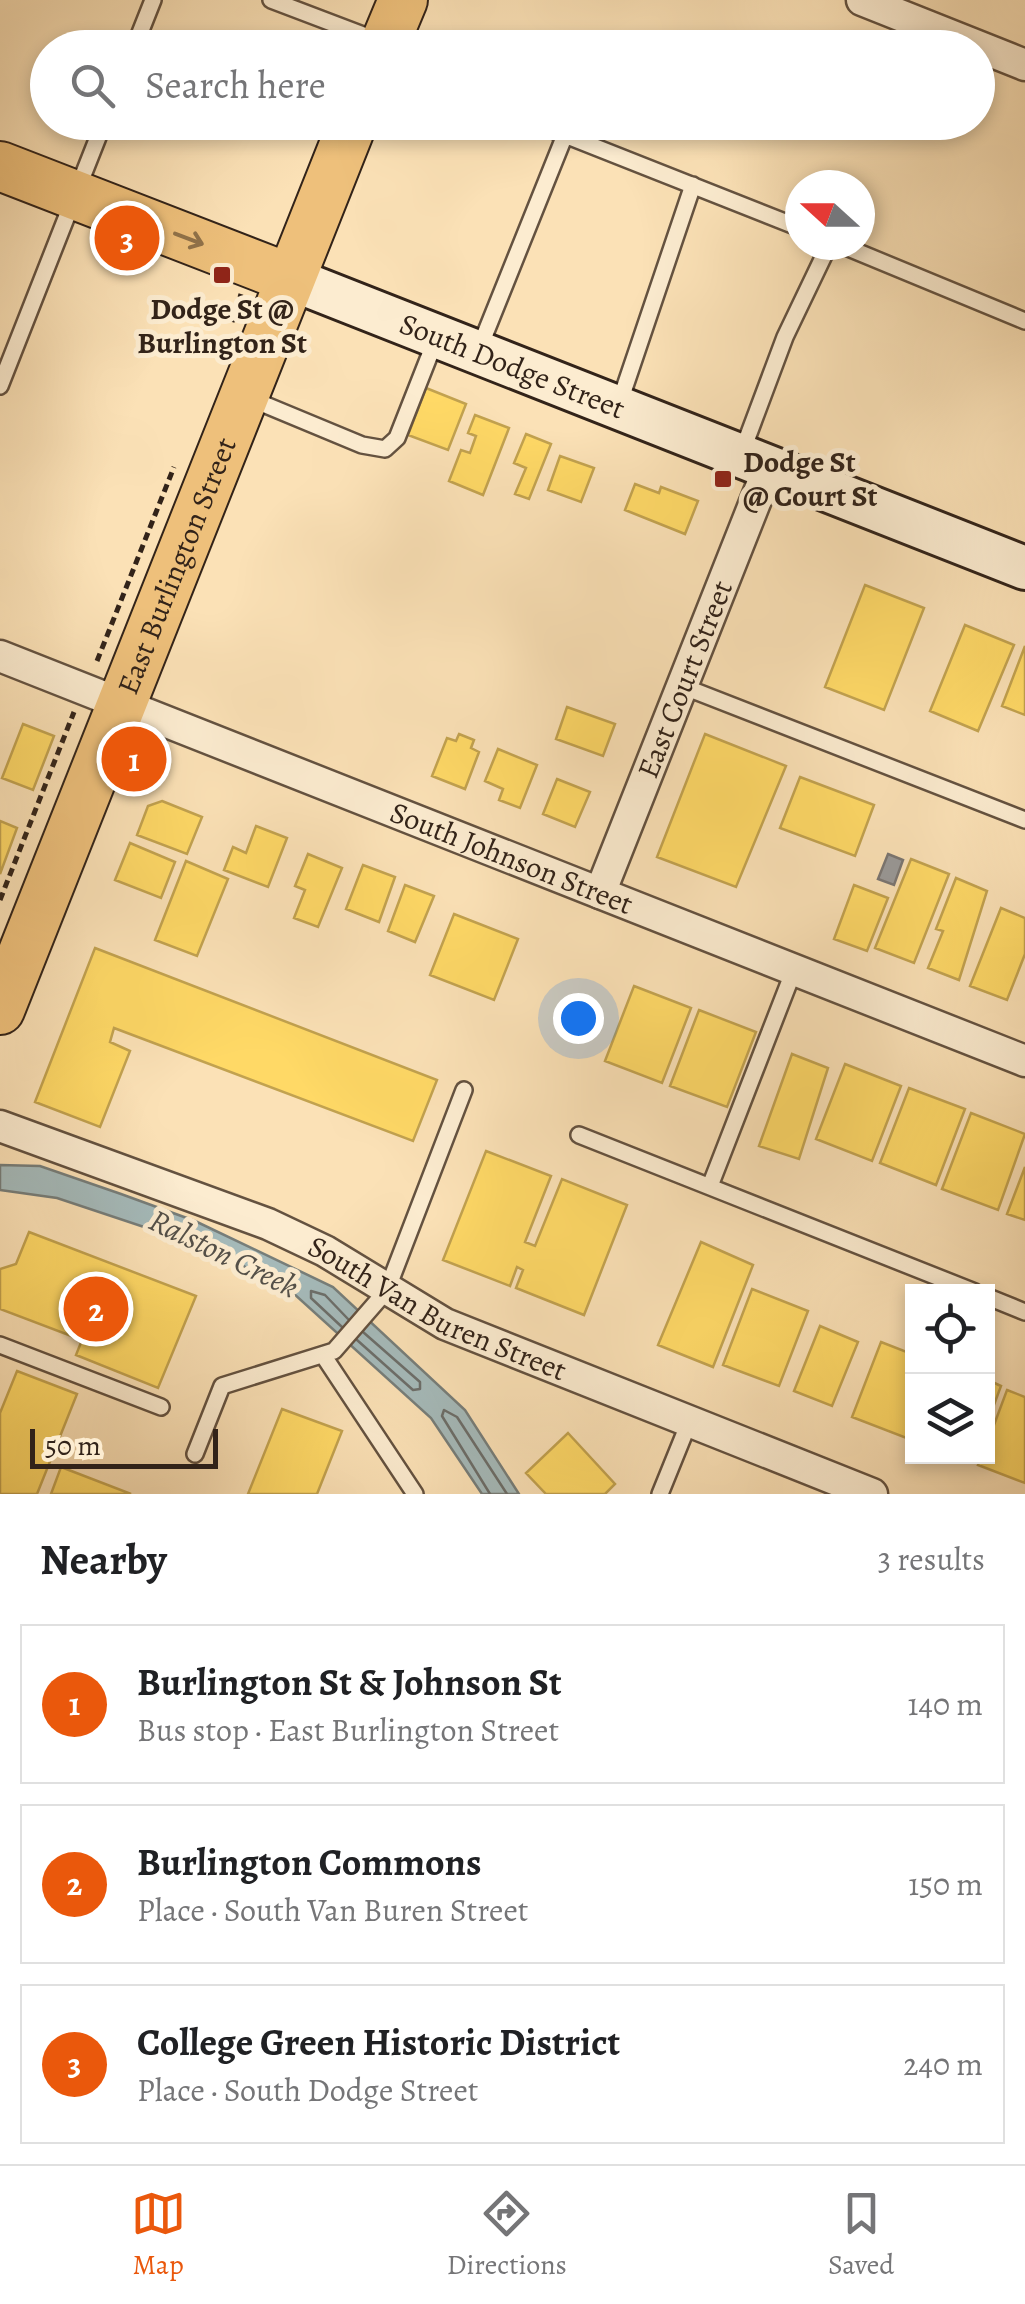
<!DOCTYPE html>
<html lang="en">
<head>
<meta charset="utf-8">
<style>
  body { margin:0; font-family:Alegreya,serif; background:#f6f6f6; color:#202124 }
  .controls { position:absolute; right:30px; bottom:30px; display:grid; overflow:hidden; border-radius:0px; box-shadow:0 5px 15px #0003 }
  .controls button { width:90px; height:90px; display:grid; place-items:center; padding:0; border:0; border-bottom:2px solid #e0e0e0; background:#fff; color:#202124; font:50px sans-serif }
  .compass { position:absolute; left:785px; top:170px; width:90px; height:90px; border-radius:50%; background:#fff; box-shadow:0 5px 15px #0003; rotate:291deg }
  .scale { position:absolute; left:30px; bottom:25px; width:188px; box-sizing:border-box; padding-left:10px; border:5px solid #322319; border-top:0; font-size:28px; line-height:35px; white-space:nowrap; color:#322319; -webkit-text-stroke:8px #fcecd0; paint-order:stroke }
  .you { position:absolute; left:578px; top:1018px; width:35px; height:35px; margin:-25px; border:8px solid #fff; border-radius:50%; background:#1a73e8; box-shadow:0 0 0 15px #1a73e833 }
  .badge { display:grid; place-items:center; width:65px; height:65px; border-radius:50%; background:#ea580c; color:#fff; font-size:32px; font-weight:700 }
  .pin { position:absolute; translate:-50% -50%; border:5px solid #fff; box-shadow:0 2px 10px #0006 }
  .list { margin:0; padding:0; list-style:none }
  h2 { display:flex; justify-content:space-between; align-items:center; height:130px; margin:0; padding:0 40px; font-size:42px }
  h2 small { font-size:32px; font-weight:400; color:#757577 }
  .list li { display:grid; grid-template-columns:65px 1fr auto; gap:30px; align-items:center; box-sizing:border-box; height:160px; margin:0 20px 20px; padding:0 20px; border:2px solid #e0e0e0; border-radius:0px }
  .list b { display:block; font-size:38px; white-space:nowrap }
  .list p { margin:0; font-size:32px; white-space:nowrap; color:#757577 }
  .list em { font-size:32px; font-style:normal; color:#757577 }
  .icon { flex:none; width:55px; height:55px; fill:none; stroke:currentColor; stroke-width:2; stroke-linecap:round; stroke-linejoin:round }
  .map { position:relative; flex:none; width:1025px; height:1494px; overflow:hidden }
  .search { position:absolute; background:#fff; box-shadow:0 5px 15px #0003; left:30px; right:30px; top:30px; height:110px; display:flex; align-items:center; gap:25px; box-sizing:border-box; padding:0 35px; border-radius:55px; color:#757577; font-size:38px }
  .sheet { height:670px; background:#fff }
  nav { display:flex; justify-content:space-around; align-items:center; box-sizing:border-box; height:140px; border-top:2px solid #e0e0e0; background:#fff; font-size:28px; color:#757577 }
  nav a { display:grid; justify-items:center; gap:5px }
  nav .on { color:#ea580c }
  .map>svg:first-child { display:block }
  .water { fill:#a5baba; stroke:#777e7a; stroke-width:2.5 }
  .homes { fill:#ffd966; stroke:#c2a24f; stroke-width:2.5 }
  .industry { fill:#999; stroke:#7a7673; stroke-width:2.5 }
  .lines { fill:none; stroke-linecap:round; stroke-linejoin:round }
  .shore { stroke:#6c6e6a; stroke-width:2.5 }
  .service-casing { stroke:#645240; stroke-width:20 }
  .minor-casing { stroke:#645240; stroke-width:35 }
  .secondary-casing { stroke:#322319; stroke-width:48 }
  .primary-casing { stroke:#322319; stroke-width:52 }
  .path { stroke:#322319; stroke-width:5; stroke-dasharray:8 5; stroke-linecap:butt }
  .service { stroke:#fcecd0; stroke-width:15 }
  .minor { stroke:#fcecd0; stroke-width:30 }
  .secondary { stroke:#fcecd0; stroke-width:42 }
  .primary { stroke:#eec07b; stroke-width:48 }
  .oneway { stroke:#90724a }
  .poi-dot { fill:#8f2418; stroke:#fcecd0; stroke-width:4 }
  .labels { text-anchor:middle; stroke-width:10; stroke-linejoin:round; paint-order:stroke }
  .poi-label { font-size:30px; font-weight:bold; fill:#322319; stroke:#fcecd0 }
  .street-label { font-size:30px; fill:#322319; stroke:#fcecd0 }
  .water-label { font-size:32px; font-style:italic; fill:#545049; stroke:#fcecd0 }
</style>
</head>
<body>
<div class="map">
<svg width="1025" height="1494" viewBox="0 0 1025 1494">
  <rect width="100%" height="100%" fill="#fbe1b6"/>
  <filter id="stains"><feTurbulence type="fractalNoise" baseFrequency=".002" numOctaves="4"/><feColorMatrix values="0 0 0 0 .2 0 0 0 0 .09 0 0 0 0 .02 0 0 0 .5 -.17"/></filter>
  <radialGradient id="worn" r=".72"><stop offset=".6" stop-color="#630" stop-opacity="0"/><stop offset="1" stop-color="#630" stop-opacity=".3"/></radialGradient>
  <path class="water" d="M0 1165 40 1166 121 1194 195 1221 333 1287 465 1410 519 1494H482L431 1418 292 1292 180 1232 150 1229 57 1198 0 1190Z"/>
  <path class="homes" d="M426 388 466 404 448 450 408 435Z
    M475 415 509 428 483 495 449 481 461 450 470 453 476 436 468 433Z
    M526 434 551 444 529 499 515 494 526 468 514 463Z
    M560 456 594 468 581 502 548 490Z
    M635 484 659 493 661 487 698 501 685 534 625 510Z
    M865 585 924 608 884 710 825 687Z
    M965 625 1014 645 978 731 930 711Z
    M1025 646V715L1002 706Z
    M567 707 615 724 603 756 556 739Z
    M23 724 54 736 33 790 2 778Z
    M459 734 474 740 471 748 479 752 465 789 432 776 447 738 456 741Z
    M705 734 786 766 736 887 657 857Z
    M498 749 537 765 520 808 499 800 503 789 485 781Z
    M800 777 874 805 855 856 780 828Z
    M557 779 590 792 575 827 543 814Z
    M162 801 202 817 187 854 137 835 148 806Z
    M0 821 17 828 0 874Z
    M256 826 287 838 268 887 224 870 233 847 246 853Z
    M130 843 175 862 161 898 115 880Z
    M308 854 342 868 318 927 294 918 305 890 295 886Z
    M911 859 949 874 914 963 875 948Z
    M186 861 228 879 197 956 155 940Z
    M363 865 395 877 379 922 346 909Z
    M956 878 987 891 959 980 928 968 943 931 936 929Z
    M405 885 434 896 415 942 388 931Z
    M854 885 888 898 867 951 834 939Z
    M1001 908 1025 918V954L1007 1000 970 986Z
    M454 914 518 939 494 1000 430 975Z
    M95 948 437 1080 413 1141 114 1028 110 1042 130 1051 100 1127 35 1102Z
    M634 986 691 1008 662 1083 605 1061Z
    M699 1010 756 1032 727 1107 670 1086Z
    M792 1054 828 1068 799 1159 759 1146Z
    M845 1064 901 1086 872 1161 816 1139Z
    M909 1088 965 1109 936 1185 880 1163Z
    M971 1113 1025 1134 998 1210 942 1189Z
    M486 1151 551 1176 525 1242 535 1246 562 1179 627 1205 584 1315 516 1288 523 1270 517 1267 510 1286 443 1260Z
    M1025 1167V1220L1007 1214Z
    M29 1232 196 1296 158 1388 76 1355 82 1340 0 1309V1269L16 1264Z
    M701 1242 753 1265 713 1367 658 1345Z
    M752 1289 808 1311 779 1386 723 1365Z
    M820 1326 858 1342 832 1406 794 1391Z
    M881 1342 912 1354 909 1439 852 1417Z
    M17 1371 77 1394 37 1494H0V1413Z
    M988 1380 1001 1386 988 1421Z
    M1007 1390 1025 1397V1483L978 1465 982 1456H988V1441Z
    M282 1409 342 1431 317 1494H248Z
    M568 1433 615 1484 605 1494H546L526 1473Z
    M61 1467 131 1494H51Z"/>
  <path class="industry" d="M888 854 903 860 894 885 878 879Z"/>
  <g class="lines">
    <path class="shore" d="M342 1327 311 1298V1291L325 1295 348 1319
      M357 1340 413 1390 420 1389V1382L363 1332
      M490 1494 442 1416 444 1410 457 1417 507 1494"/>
    <defs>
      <path id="service" d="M271 0 379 41
        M134 48 153 0
        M532 122 800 228
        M841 245 1025 321
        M479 349 565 135
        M0 386 104 122
        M251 399 362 445 385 449 397 438 436 339
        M619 404 693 185
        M742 452 785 337 829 245
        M682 686 1025 820
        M579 1135 975 1292
        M710 1186 794 970
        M988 1297 1025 1312
        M0 1345 161 1407
        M323 1355 415 1494
        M195 1454 222 1386 334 1351 387 1290 464 1090
        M660 1494 690 1420"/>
      <g id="minor">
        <path d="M862 0 1025 65"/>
        <path id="s1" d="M0 656 1025 1061"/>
        <path id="s2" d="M600 893 769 467"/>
        <path id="s3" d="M0 1126 268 1224 325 1251 445 1324 872 1494"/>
      </g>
      <g id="secondary">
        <path id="s4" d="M289 278 1025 568"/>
      </g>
      <g id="primary">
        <path d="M383 48 403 0"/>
        <path d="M0 166 289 278"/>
        <path id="s5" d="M0 1010 353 122"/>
      </g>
    </defs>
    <use href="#service" class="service-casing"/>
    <use href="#minor" class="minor-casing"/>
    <use href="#secondary" class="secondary-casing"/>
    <use href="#primary" class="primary-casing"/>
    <path class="path" d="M232 322 241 294
      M97 661 174 467
      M0 900 74 712"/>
    <use href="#service" class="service"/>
    <use href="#minor" class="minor"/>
    <use href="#secondary" class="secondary"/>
    <use href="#primary" class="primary"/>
  </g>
  <defs><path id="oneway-shaft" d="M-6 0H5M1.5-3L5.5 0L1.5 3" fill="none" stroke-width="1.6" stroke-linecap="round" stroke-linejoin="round" transform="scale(2.5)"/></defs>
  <use class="oneway" href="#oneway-shaft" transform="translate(189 239) rotate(21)"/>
  <g class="poi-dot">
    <rect x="212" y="265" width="20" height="20" rx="5"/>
    <rect x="713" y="469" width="20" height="20" rx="5"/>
  </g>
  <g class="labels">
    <g class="poi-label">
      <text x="222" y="319">Dodge St @<tspan x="222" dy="34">Burlington St</tspan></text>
      <text x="743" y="472" text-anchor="start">Dodge St<tspan x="743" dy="34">@ Court St</tspan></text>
    </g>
    <g class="street-label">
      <text dy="10" stroke="none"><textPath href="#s4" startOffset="240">South Dodge Street</textPath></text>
      <text dy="10" stroke="none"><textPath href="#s5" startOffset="478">East Burlington Street</textPath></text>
      <text dy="10" stroke="none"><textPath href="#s2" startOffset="230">East Court Street</textPath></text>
      <text dy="10" stroke="none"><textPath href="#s1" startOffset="550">South Johnson Street</textPath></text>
      <text dy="10" stroke="none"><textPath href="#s3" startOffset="475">South Van Buren Street</textPath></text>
    </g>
    <g class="water-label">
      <text transform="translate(224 1253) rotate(26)" y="11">Ralston Creek</text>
    </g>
  </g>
  <rect width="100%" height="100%" filter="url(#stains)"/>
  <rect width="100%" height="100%" fill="url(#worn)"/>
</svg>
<div class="controls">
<button><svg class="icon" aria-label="locate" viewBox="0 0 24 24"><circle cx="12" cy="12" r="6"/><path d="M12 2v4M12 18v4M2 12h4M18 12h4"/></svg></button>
<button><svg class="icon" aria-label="layers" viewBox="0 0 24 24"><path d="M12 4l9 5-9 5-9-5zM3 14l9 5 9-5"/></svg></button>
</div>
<svg class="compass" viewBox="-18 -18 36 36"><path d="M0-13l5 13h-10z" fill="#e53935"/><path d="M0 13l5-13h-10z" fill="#757577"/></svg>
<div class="scale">50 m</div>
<div class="you"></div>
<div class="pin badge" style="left:134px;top:759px">1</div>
<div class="pin badge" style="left:96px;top:1309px">2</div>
<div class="pin badge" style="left:127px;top:238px">3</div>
<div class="search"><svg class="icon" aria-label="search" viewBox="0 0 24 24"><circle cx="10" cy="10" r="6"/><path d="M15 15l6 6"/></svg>Search here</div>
</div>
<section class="sheet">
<h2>Nearby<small>3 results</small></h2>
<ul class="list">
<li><span class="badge">1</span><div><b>Burlington St &amp; Johnson St</b><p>Bus stop · East Burlington Street</p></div><em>140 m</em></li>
<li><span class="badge">2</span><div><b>Burlington Commons</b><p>Place · South Van Buren Street</p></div><em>150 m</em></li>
<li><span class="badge">3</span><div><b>College Green Historic District</b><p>Place · South Dodge Street</p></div><em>240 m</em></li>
</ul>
</section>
<nav>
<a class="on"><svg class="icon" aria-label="map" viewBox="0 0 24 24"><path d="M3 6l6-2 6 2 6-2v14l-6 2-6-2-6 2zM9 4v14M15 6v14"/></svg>Map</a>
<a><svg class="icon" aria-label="directions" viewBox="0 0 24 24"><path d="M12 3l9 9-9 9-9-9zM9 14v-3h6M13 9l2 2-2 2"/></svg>Directions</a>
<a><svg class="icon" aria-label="saved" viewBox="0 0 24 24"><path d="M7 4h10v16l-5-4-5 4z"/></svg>Saved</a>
</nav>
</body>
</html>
